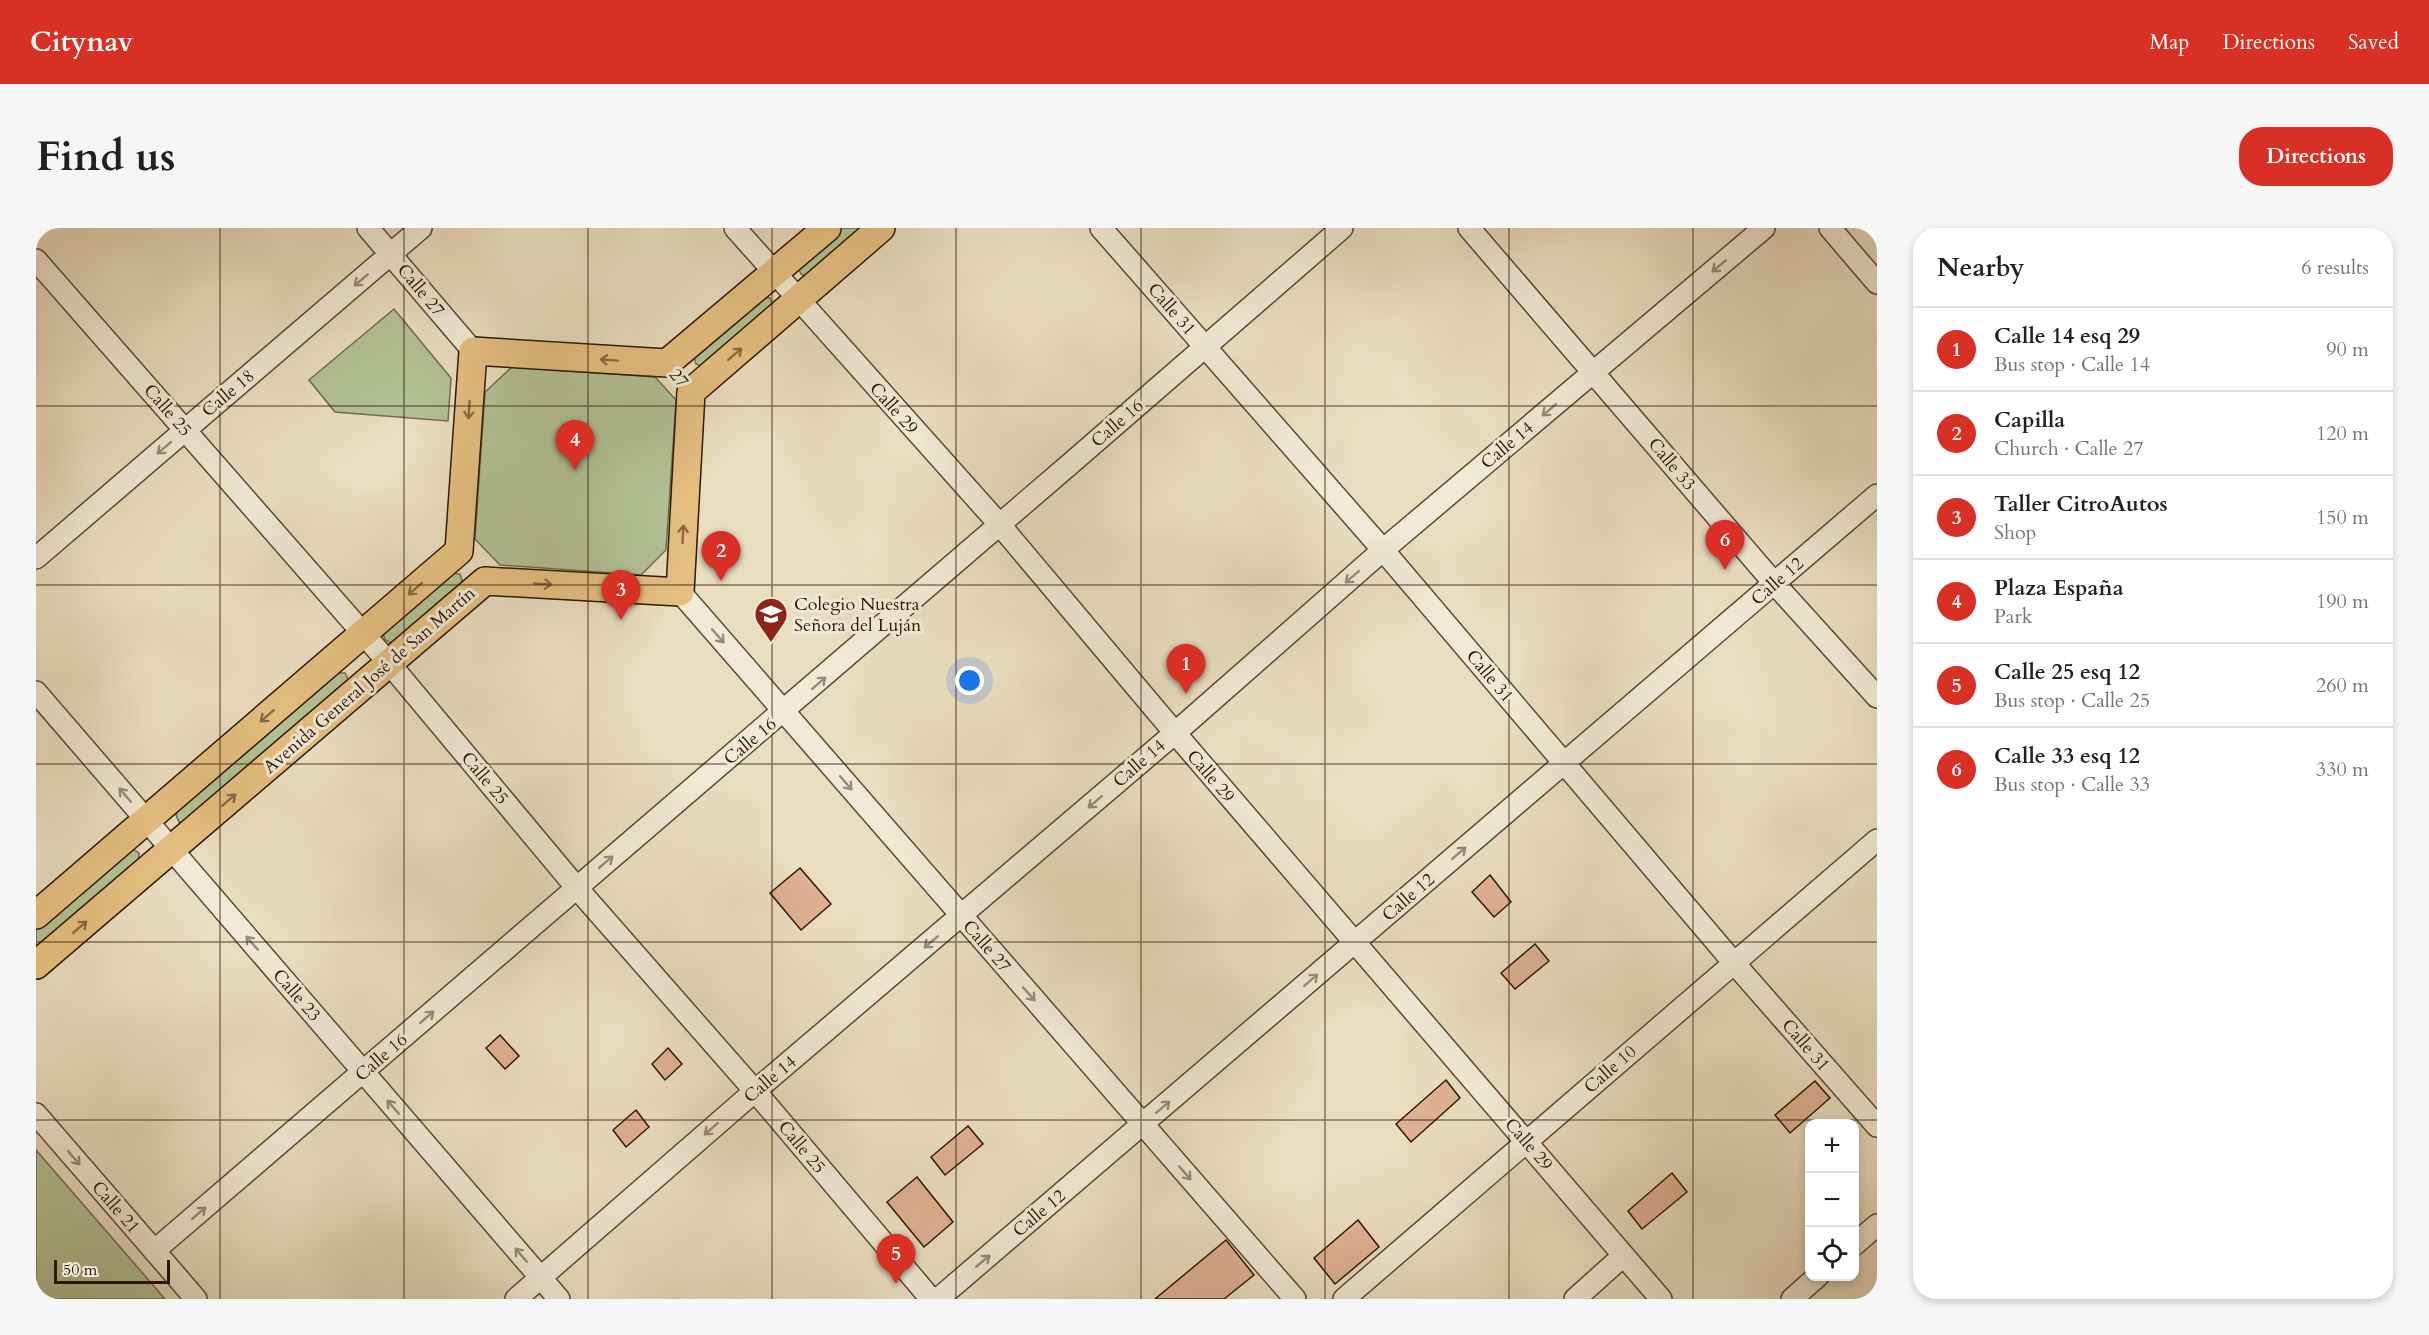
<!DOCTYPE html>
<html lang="en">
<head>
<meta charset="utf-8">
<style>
  body { margin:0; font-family:Cardo,serif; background:#f6f6f6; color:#202124 }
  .controls { position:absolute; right:18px; bottom:18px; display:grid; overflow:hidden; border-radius:12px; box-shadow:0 3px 9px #0003 }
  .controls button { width:54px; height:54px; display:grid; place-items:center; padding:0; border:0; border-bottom:2px solid #e0e0e0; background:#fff; color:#202124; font:30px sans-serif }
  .scale { position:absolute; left:18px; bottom:15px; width:116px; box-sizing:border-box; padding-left:6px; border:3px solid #2c1702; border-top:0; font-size:16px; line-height:21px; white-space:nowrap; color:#2c1702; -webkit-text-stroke:4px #f1ead6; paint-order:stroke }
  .you { position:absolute; left:934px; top:453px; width:21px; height:21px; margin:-15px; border:4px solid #fff; border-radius:50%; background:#1a73e8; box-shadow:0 0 0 9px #1a73e833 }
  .badge { display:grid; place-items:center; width:39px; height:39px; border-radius:50%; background:#d93025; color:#fff; font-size:20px; font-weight:700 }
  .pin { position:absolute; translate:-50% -50px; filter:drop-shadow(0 2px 3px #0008) }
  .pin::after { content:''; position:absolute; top:32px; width:21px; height:18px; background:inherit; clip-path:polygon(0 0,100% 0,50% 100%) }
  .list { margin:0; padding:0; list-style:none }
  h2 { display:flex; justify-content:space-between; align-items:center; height:78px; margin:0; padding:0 24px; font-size:26px }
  h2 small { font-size:20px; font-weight:400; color:#757577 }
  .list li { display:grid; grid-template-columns:39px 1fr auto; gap:18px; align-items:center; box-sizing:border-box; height:84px; padding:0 24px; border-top:2px solid #e0e0e0 }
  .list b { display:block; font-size:22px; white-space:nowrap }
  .list p { margin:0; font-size:20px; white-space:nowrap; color:#757577 }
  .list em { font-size:20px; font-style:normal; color:#757577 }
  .icon { flex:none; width:33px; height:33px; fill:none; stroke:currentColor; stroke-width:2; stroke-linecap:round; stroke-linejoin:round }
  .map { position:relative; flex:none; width:1841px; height:1071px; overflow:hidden; border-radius:24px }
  header { display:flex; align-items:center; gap:36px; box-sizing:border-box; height:84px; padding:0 30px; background:#d93025; color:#fff }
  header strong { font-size:28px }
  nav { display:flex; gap:33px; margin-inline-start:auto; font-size:21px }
  .intro { display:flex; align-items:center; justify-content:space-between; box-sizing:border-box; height:144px; padding:0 36px }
  h1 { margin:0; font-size:42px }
  .button { padding:15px 27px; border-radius:24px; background:#d93025; color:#fff; font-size:21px; font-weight:700 }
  main { display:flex; gap:36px; padding:0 36px }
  aside { flex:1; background:#fff; border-radius:24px; box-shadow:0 3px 9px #0003 }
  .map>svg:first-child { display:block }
  .green { fill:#b3c296; stroke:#706c4c; stroke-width:1.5 }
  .building { fill:#e0b193; stroke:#2c1702; stroke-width:1.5 }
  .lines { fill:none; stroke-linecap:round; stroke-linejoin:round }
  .minor-casing { stroke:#5c4932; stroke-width:24 }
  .major-casing { stroke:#2c1702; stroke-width:30 }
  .minor { stroke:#f1ead6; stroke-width:21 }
  .major { stroke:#e5bf80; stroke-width:27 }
  .oneway { stroke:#988b77 }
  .oneway2 { stroke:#886b41 }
  .grid { fill:none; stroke:#2c1702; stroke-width:1.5; stroke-opacity:0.55 }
  .labels { text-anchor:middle; stroke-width:6; stroke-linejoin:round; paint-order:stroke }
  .street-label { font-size:18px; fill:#2c1702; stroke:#f1ead6 }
  .poi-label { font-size:18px; fill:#2c1702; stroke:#f1ead6; text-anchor:start }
</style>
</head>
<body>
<header>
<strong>Citynav</strong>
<nav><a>Map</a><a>Directions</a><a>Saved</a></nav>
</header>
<div class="intro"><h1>Find us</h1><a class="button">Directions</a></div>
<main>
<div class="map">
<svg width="1841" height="1071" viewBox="0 0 1841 1071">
  <rect width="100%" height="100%" fill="#eadec0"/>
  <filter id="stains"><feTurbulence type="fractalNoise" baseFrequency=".00333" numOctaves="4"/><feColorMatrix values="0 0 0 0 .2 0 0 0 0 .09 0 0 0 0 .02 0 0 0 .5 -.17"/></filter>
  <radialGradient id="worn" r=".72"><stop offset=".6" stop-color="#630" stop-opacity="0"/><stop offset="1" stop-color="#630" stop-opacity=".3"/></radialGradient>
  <path class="green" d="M803 0H830L769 48 765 46 762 39Z
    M727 69 734 70 737 79 667 139 660 136 658 129Z
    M358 81 415 150 412 193 299 184 273 152Z
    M476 139 619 149 640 172 630 322 605 347 464 337 439 311 449 164Z
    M416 345 424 346 427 355 356 415 349 412 347 405Z
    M301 445H309L313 453 147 595 143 594 140 587 142 583Z
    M97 621 103 625 102 634 0 724V700Z
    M0 922 129 1071H0Z"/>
  <path class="building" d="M764 640 795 676 765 702 734 665Z
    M1454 647 1475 674 1458 689 1436 664Z
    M1499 716 1513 733 1479 761 1465 745Z
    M464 807 483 828 469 841 450 820Z
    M632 820 646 836 629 852 616 836Z
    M1410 852 1424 870 1375 914 1360 896Z
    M1779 853 1794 870 1754 905 1739 887Z
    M600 882 613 899 590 919 577 902Z
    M932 898 947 916 909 947 895 929Z
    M1636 945 1651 964 1606 1001 1592 983Z
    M881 949 917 994 888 1019 851 974Z
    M1322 992 1343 1019 1299 1056 1278 1030Z
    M1190 1012 1218 1047 1188 1071H1119Z"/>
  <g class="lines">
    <defs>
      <path id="minor" d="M332 0 437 123
        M699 0 964 297 1139 505 1625 1071
        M1065 0 1347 322 1698 735 1841 898
        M1433 0 1738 355 1841 469
        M1794 0 1841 55
        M0 32 353 435 540 659 719 863 895 1071
        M0 330 385 0
        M644 364 1259 1071
        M0 464 523 1071
        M0 886 160 1071
        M1818 1017 1841 997
        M118 1023C516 683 912 343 1306 0
        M480 1071 719 863 1139 505 1347 322 1728 0
        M902 1071 1841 267
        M1308 1071 1841 612
        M1539 1071 1587 1028
        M1756 1071 1782 1048"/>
      <path id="major" d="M0 687 423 323 437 123 631 135 791 0
        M0 737 449 353 644 364 655 164 845 0"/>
    </defs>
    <use href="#minor" class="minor-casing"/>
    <use href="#major" class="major-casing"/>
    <use href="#minor" class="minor"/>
    <use href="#major" class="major"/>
  </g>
  <defs><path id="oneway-shaft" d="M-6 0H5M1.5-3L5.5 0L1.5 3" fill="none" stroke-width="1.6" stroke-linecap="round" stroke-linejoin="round" transform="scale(1.5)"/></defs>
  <g class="oneway">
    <use href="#oneway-shaft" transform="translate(1683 38) rotate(140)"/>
    <use href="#oneway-shaft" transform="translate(325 52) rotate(140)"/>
    <use href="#oneway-shaft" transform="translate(1513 182) rotate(140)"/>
    <use href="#oneway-shaft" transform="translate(128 220) rotate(139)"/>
    <use href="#oneway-shaft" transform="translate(1316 349) rotate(139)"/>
    <use href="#oneway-shaft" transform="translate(682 408) rotate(49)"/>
    <use href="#oneway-shaft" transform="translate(783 455) rotate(-41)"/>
    <use href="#oneway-shaft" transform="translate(810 555) rotate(49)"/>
    <use href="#oneway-shaft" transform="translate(89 567) rotate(-131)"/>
    <use href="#oneway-shaft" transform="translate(1059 574) rotate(139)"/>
    <use href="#oneway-shaft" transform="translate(1423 625) rotate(-41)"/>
    <use href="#oneway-shaft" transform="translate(570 634) rotate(-40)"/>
    <use href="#oneway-shaft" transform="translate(895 714) rotate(140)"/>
    <use href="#oneway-shaft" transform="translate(216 715) rotate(-131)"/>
    <use href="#oneway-shaft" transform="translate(1275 752) rotate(-41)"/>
    <use href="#oneway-shaft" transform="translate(993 766) rotate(49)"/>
    <use href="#oneway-shaft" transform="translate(391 789) rotate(-41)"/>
    <use href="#oneway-shaft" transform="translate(357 879) rotate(-131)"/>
    <use href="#oneway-shaft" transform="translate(1127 879) rotate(-41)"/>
    <use href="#oneway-shaft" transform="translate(675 901) rotate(139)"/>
    <use href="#oneway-shaft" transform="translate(38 930) rotate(49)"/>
    <use href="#oneway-shaft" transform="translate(1149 945) rotate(49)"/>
    <use href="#oneway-shaft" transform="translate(163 985) rotate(-41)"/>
    <use href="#oneway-shaft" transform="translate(485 1027) rotate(-131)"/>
    <use href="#oneway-shaft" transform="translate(947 1033) rotate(-40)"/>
  </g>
  <g class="oneway2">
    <use href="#oneway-shaft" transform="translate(699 126) rotate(-41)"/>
    <use href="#oneway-shaft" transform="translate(573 132) rotate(-176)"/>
    <use href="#oneway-shaft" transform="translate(433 182) rotate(94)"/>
    <use href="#oneway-shaft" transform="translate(647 306) rotate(-87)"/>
    <use href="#oneway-shaft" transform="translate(507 356) rotate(3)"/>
    <use href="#oneway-shaft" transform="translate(379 361) rotate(139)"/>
    <use href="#oneway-shaft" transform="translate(231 488) rotate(139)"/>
    <use href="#oneway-shaft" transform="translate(193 572) rotate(-41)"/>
    <use href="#oneway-shaft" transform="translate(44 699) rotate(-41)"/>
  </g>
  <path class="grid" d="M184 0V1071M368 0V1071M552 0V1071M736 0V1071M920 0V1071M1105 0V1071M1289 0V1071M1473 0V1071M1657 0V1071M0 178H1841M0 357H1841M0 536H1841M0 714H1841M0 892H1841"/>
  <defs>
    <symbol id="school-pin" viewBox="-11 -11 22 30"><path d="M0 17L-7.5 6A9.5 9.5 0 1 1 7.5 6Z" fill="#8f2418" stroke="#f1ead6"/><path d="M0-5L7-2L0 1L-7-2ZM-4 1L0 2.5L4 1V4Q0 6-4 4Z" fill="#fff"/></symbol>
  </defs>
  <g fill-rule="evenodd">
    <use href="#school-pin" x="716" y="367" width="38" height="52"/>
  </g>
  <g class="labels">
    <g class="street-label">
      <text transform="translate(385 62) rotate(50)" y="6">Calle 27</text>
      <text transform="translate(1136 81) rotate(49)" y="6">Calle 31</text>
      <text transform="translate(643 150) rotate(50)" y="6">27</text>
      <text transform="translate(192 165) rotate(-40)" y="6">Calle 18</text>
      <text transform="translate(858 180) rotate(48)" y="6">Calle 29</text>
      <text transform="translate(132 182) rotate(49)" y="6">Calle 25</text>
      <text transform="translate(1081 195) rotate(-41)" y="6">Calle 16</text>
      <text transform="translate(1471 217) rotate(-40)" y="6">Calle 14</text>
      <text transform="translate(1636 236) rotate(50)" y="6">Calle 33</text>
      <text transform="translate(1741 353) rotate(-41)" y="6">Calle 12</text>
      <text transform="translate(1454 448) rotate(50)" y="6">Calle 31</text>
      <text transform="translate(333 452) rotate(-41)" y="6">Avenida General José de San Martín</text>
      <text transform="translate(714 513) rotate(-40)" y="6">Calle 16</text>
      <text transform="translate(1103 535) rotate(-41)" y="6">Calle 14</text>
      <text transform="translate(1175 548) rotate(49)" y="6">Calle 29</text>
      <text transform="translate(449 550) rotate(50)" y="6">Calle 25</text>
      <text transform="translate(1372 669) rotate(-41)" y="6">Calle 12</text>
      <text transform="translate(951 718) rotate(49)" y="6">Calle 27</text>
      <text transform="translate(261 767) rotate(49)" y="6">Calle 23</text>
      <text transform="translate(1770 817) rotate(49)" y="6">Calle 31</text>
      <text transform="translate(345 829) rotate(-41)" y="6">Calle 16</text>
      <text transform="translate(1574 841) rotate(-41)" y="6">Calle 10</text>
      <text transform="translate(734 851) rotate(-40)" y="6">Calle 14</text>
      <text transform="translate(1493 916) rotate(49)" y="6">Calle 29</text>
      <text transform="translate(766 919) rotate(50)" y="6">Calle 25</text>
      <text transform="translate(80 979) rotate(49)" y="6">Calle 21</text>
      <text transform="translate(1003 985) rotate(-40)" y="6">Calle 12</text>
    </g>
    <g class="poi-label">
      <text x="758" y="382">Colegio Nuestra<tspan x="758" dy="21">Señora del Luján</tspan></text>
    </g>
  </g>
  <rect width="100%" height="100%" filter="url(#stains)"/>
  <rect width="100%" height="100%" fill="url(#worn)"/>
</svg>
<div class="controls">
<button>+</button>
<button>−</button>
<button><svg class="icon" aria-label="locate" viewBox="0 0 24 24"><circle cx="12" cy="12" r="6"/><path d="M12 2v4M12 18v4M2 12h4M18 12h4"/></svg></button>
</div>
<div class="scale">50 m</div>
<div class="you"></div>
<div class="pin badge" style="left:1150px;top:466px">1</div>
<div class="pin badge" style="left:685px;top:353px">2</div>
<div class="pin badge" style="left:585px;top:392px">3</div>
<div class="pin badge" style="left:539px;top:242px">4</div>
<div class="pin badge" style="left:860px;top:1056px">5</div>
<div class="pin badge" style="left:1689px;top:342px">6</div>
</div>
<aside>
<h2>Nearby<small>6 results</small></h2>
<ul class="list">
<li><span class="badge">1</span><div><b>Calle 14 esq 29</b><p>Bus stop · Calle 14</p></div><em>90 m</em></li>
<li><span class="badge">2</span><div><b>Capilla</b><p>Church · Calle 27</p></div><em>120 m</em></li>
<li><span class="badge">3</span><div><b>Taller CitroAutos</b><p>Shop</p></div><em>150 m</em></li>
<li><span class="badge">4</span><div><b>Plaza España</b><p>Park</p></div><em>190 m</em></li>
<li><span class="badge">5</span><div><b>Calle 25 esq 12</b><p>Bus stop · Calle 25</p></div><em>260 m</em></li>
<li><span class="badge">6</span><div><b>Calle 33 esq 12</b><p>Bus stop · Calle 33</p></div><em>330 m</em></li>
</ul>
</aside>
</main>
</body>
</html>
